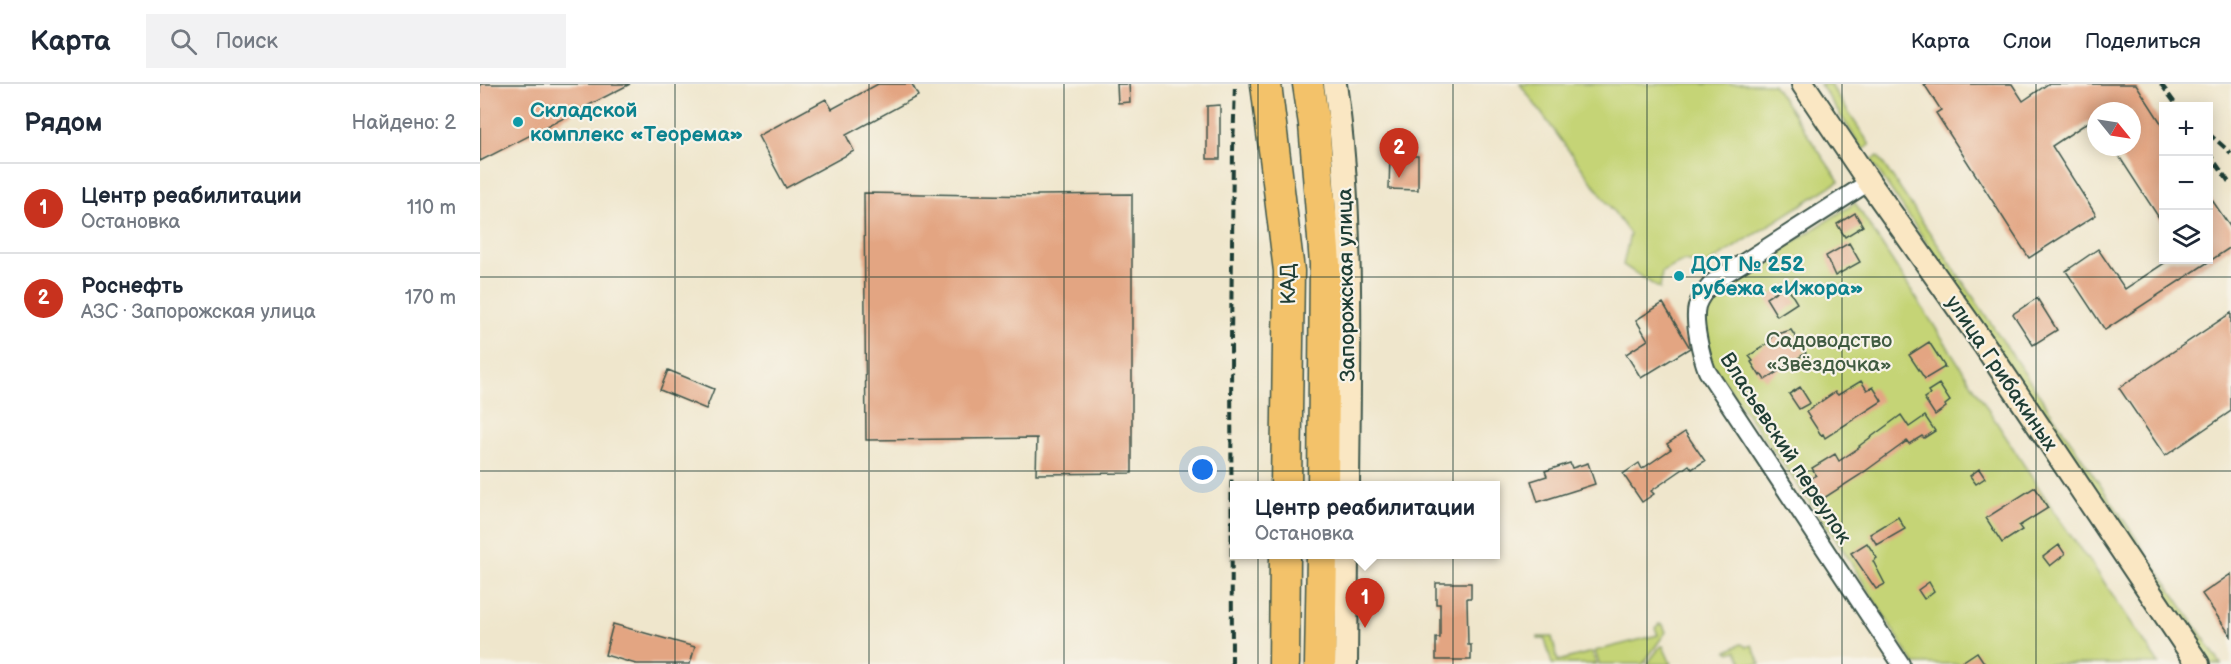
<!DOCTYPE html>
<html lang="ru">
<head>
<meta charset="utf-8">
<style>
  body { margin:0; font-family:"Balsamiq Sans",sans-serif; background:#f2f2f3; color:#1f2937 }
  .controls { position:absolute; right:18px; top:18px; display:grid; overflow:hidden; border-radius:0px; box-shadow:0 3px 15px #0003 }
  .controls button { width:54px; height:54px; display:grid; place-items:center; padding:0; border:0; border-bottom:2px solid #e0e1e3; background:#fff; color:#1f2937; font:30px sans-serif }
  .compass { position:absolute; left:1607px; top:18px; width:54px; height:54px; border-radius:50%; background:#fff; box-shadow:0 3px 15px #0003; rotate:120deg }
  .you { position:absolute; left:723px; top:386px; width:21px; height:21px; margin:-15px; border:4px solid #fff; border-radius:50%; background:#1a73e8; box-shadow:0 0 0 9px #1a73e833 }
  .badge { display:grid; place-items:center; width:39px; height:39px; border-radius:50%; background:#c8321e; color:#fff; font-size:20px; font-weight:700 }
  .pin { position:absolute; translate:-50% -50px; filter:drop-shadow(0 2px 3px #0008) }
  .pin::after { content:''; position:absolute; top:32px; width:21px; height:18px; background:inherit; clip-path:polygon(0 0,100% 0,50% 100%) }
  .popup { position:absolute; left:750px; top:397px; width:270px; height:78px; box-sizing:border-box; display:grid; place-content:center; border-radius:0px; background:#fff; filter:drop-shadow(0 2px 4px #0005); font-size:20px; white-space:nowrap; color:#747a83 }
  .popup b { font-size:22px; color:#1f2937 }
  .popup::after { content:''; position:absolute; left:50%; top:100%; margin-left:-12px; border:12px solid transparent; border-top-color:#fff }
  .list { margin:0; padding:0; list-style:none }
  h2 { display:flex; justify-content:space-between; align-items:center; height:78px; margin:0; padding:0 24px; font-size:26px }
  h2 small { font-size:20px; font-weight:400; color:#747a83 }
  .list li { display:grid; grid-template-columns:39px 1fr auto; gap:18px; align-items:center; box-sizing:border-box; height:90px; padding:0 24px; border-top:2px solid #e0e1e3 }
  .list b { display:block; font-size:22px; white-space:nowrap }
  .list p { margin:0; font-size:20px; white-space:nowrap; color:#747a83 }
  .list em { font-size:20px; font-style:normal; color:#747a83 }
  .icon { flex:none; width:33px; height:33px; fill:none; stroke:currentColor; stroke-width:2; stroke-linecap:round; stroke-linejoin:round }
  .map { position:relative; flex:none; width:1751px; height:580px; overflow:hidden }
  header { display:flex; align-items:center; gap:36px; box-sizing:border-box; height:84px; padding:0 30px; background:#fff; border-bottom:2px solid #e0e1e3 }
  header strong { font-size:28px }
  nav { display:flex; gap:33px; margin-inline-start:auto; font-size:21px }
  .search { width:420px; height:54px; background:#f2f2f3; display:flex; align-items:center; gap:15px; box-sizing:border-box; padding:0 21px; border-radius:0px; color:#747a83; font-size:22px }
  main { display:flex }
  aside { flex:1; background:#fff }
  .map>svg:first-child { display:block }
  .green { fill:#c5d476; stroke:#728855; stroke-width:1.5 }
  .building { fill:#e3a582 }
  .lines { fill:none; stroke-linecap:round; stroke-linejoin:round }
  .street-casing { stroke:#3e564b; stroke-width:20 }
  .secondary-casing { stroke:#3e564b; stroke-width:26 }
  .highway-casing { stroke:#3e564b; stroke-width:33 }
  .street { stroke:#fff; stroke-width:16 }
  .secondary { stroke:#fae7c3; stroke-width:22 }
  .highway { stroke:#f3c26a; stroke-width:30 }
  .rail { stroke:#1f3d34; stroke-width:4; stroke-dasharray:9 4.5; stroke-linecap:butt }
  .grid { fill:none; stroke:#1f3d34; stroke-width:1.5; stroke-opacity:0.55 }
  .culture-dot { fill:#0f9aa8; stroke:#f7f3e8; stroke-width:2 }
  .labels { text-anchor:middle; stroke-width:4.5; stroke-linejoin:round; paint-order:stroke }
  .culture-label { font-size:21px; font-weight:bold; fill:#0d838f; stroke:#f7f3e8; text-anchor:start }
  .street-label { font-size:21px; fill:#1f3d34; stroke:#f7f3e8 }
  .park-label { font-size:21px; fill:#405b41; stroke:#f7f3e8 }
</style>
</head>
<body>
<header>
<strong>Карта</strong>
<div class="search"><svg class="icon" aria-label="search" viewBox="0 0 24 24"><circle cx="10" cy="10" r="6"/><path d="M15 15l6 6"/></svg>Поиск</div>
<nav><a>Карта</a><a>Слои</a><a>Поделиться</a></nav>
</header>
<main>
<aside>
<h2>Рядом<small>Найдено: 2</small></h2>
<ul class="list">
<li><span class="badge">1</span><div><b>Центр реабилитации</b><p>Остановка</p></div><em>110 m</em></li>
<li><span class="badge">2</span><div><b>Роснефть</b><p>АЗС · Запорожская улица</p></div><em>170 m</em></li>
</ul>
</aside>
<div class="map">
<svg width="1751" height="580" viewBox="0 0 1751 580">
  <rect width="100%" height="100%" fill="#f7f3e8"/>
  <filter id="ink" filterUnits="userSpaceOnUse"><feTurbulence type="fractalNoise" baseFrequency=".0167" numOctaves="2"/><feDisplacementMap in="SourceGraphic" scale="12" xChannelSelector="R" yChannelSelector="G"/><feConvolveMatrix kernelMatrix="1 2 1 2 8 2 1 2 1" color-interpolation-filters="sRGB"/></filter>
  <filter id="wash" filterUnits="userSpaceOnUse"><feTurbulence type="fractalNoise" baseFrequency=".008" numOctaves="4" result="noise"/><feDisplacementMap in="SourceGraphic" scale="24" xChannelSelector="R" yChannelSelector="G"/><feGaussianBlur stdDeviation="1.35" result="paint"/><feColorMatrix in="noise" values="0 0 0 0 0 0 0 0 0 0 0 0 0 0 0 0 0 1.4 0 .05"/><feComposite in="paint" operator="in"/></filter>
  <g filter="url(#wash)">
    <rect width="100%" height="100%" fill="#efe6cc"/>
    <path class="green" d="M1040 0H1293L1359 97 1226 181 1204 177 1182 188 1180 205 1143 181 1150 150Z
      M1340 0H1350L1390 61 1383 66Z
      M1398 72 1741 580H1728L1391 76Z
      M1375 119 1575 429 1605 472 1608 474 1679 580H1434L1360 461 1229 276C1225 245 1217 226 1242 203Z
      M1179 540 1183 541 1186 548 1163 580H1119L1115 567 1178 551 1175 544Z
      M1058 553H1072L1078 577 1112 568 1116 580H1072L1065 555H1058Z
      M1261 560 1267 563 1272 561 1280 580H1263L1256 567 1250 569 1247 567Z
      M1183 562 1191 580H1167L1180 563Z"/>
    <g id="blocks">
      <path class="building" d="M0 0H150L0 77Z
        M398 0H432L438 12 366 51 374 67 306 104 278 52 346 15 352 25Z
        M637 0H649L650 18 638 19Z
        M1444 0H1532L1543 17 1568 0H1656L1683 42V140L1633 63H1652V27H1616V33L1572 62 1616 131 1549 174 1456 29 1461 26Z
        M740 21V75H727V22Z
        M910 72H938V106L909 105Z
        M384 109 557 112V111L652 110V389L556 390 557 354 386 356Z
        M1728 110 1751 144V163L1625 246 1586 187 1618 165 1645 205 1689 176H1728Z
        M1375 129 1383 142 1365 153 1357 140Z
        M1369 159 1380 178 1355 192 1346 172Z
        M1306 201 1317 219 1297 232 1286 214Z
        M1557 214 1577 246 1553 261 1533 230Z
        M1183 219 1210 264 1161 294 1146 270 1168 256 1156 236Z
        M1751 229V327L1685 372 1639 304Z
        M1311 246 1326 269 1285 296 1281 290 1280 292 1271 278 1273 277 1269 272 1288 259 1292 252Z
        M1449 258 1465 283 1445 295 1429 271Z
        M188 286 234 305 226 325 180 306Z
        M1381 297 1387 306 1393 303 1402 317 1345 354 1343 350 1341 351 1326 328 1355 308 1358 311Z
        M1459 300 1470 317 1465 321 1466 323 1455 331 1444 314 1450 310 1448 307Z
        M1320 303 1330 319 1319 325 1309 310Z
        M1421 331 1429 343 1445 332 1455 347 1444 354 1442 352 1429 360 1427 357 1380 391 1341 416 1329 396 1336 391 1332 384 1355 370 1359 377 1380 363 1379 362Z
        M1205 348 1225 377 1212 385 1209 381 1171 407 1174 410 1162 418 1143 390 1159 379 1162 385 1191 365 1187 360Z
        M1090 379 1092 384 1108 379 1115 400 1058 418 1051 397 1067 392 1065 387Z
        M1499 385 1505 394 1496 400 1490 392Z
        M1555 403 1568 424 1539 442 1542 446 1522 459 1506 434Z
        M1418 433 1425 445 1397 461 1390 450Z
        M1387 459 1397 474 1393 477 1405 500 1396 505 1371 469Z
        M1579 461 1585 470 1570 482 1563 473Z
        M1751 490V552L1722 510Z
        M1449 498 1454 507 1444 515 1438 506Z
        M956 499H991V514H987L988 561H991V576H956V554H960V520H956Z
        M133 540 215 563 210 580H156L125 571Z
        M1497 568 1505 580H1479Z"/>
    </g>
  </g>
  <g filter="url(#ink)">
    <use href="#blocks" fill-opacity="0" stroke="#3e564b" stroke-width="1.5"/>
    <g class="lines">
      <defs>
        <path id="street" d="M1389 98 1233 198C1227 205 1220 212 1217 222 1213 238 1221 271 1227 287L1421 580"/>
        <path id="secondary" d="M855 0C874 133 869 268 868 402
          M1323 0 1389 98 1505 262 1718 580
          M866 580 867 470"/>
        <path id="highway" d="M786 0 809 187 806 402
          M828 0 834 40 845 180 843 402
          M804 580 805 470
          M840 580 842 470"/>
      </defs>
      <use href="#street" class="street-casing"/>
      <use href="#secondary" class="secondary-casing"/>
      <use href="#highway" class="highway-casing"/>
      <use href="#street" class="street"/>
      <use href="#secondary" class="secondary"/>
      <use href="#highway" class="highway"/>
      <path class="rail" d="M1681 0 1697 22
        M1728 49 1751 69
        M1728 68 1751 101
        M752 580 751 257 753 67 755 0"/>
    </g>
  </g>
  <path class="grid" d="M195 0V580M389 0V580M584 0V580M778 0V580M973 0V580M1167 0V580M1362 0V580M1556 0V580M0 193H1751M0 387H1751"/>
  <g class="culture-dot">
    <circle cx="38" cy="38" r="6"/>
    <circle cx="1199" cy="192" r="6"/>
  </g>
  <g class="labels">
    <g class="culture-label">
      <text x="50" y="33">Складской<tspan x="50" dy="24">комплекс «Теорема»</tspan></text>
      <text x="1211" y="187">ДОТ № 252<tspan x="1211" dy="24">рубежа «Ижора»</tspan></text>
    </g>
    <g class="street-label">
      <text transform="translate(808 200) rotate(-91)" y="7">КАД</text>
      <text transform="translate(866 201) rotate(-91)" y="7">Запорожская улица</text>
      <text transform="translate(1522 289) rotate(56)" y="7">улица Грибакиных</text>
      <text transform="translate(1306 364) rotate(57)" y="7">Власьевский переулок</text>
    </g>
    <g class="park-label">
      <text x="1349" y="263">Садоводство<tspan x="1349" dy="24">«Звёздочка»</tspan></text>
    </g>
  </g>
</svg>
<div class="controls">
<button>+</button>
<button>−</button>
<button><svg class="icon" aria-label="layers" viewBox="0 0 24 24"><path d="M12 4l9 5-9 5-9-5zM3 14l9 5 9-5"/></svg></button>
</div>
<svg class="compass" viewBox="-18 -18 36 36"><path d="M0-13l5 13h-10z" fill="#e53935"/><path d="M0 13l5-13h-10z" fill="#747a83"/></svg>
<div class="you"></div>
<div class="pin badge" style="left:885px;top:544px">1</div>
<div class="popup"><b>Центр реабилитации</b>Остановка</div>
<div class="pin badge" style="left:919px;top:94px">2</div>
</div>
</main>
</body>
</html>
